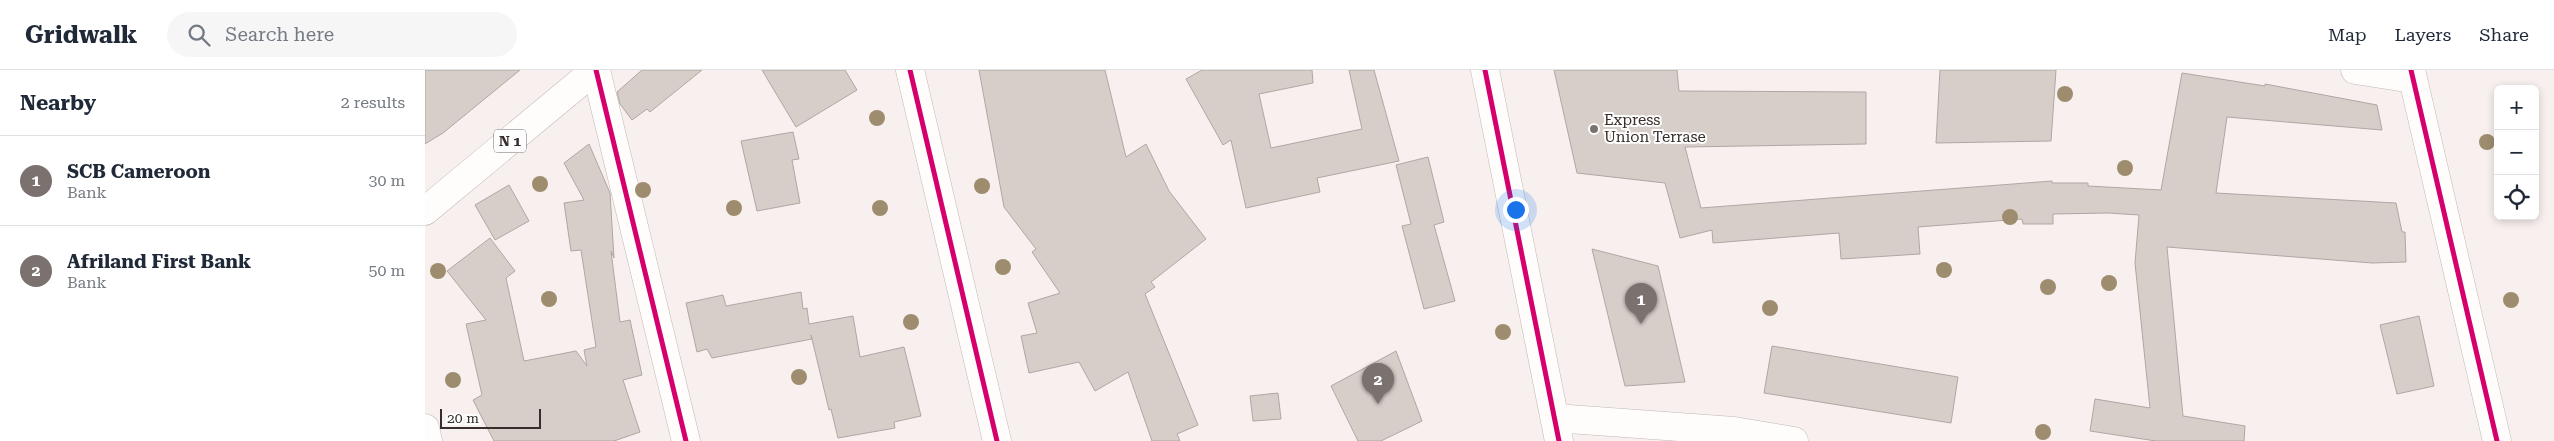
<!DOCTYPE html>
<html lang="en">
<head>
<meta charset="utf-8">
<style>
  body { margin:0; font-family:"Roboto Serif",serif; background:#f6f6f7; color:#1f2937 }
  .controls { position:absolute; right:15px; top:15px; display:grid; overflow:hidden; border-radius:8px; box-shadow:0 2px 8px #0003 }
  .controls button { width:45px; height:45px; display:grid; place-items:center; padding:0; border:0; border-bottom:1px solid #e0e1e3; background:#fff; color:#1f2937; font:25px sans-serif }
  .scale { position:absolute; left:15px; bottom:12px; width:101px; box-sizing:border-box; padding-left:5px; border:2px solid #372d2b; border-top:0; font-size:14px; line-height:18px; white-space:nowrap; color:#372d2b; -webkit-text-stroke:4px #fdfdfd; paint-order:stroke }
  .you { position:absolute; left:1090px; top:139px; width:18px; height:18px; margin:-12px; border:4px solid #fff; border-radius:50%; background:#1a73e8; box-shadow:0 0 0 8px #1a73e833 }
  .badge { display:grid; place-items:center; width:32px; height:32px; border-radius:50%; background:#7b716f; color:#fff; font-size:16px; font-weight:700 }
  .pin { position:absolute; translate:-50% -41px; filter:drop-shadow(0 1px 2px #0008) }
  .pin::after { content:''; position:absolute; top:26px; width:18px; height:15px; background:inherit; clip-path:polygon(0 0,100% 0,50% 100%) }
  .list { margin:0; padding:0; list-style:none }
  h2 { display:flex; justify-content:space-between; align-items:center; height:65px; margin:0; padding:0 20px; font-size:21px }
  h2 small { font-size:16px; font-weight:400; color:#747a83 }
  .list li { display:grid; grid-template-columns:32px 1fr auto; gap:15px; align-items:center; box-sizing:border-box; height:90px; padding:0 20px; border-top:1px solid #e0e1e3 }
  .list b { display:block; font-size:19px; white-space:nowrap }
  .list p { margin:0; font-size:16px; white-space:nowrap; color:#747a83 }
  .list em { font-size:16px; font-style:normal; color:#747a83 }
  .icon { flex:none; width:28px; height:28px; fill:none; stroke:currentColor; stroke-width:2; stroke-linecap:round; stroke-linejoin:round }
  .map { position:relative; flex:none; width:2129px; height:371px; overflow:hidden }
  header { display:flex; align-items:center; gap:30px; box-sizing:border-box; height:70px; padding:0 25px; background:#fff; border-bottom:1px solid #e0e1e3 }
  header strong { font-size:24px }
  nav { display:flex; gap:28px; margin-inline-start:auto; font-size:18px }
  .search { width:350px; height:45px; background:#f6f6f7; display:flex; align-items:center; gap:12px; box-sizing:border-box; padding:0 18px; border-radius:28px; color:#747a83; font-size:19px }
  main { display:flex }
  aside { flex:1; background:#fff }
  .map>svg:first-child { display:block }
  .building { fill:#d7cec9; stroke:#afa7a4 }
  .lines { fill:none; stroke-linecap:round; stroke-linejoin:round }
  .minor-casing { stroke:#c0b8b6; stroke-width:29 }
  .highway-casing { stroke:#c0b8b6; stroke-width:29 }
  .minor { stroke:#fefdfc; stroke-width:28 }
  .highway { stroke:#fefdfc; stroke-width:28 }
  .cycleway-casing { stroke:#fdfdfd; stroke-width:8 }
  .cycleway { stroke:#d6006c; stroke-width:5 }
  .tree { fill:#9e8c6f }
  .poi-dot { fill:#7b716f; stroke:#fdfdfd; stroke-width:2 }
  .labels { text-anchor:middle; stroke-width:4; stroke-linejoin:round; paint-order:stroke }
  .shield { fill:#fdfdfd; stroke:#726b6a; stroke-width:1 }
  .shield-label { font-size:14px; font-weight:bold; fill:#372d2b }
  .poi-label { font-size:15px; fill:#372d2b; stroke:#fdfdfd; text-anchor:start }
</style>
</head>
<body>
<header>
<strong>Gridwalk</strong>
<div class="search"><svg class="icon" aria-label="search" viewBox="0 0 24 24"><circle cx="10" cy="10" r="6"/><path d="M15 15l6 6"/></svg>Search here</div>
<nav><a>Map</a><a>Layers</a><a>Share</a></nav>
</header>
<main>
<aside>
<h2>Nearby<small>2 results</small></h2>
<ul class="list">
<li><span class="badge">1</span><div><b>SCB Cameroon</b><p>Bank</p></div><em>30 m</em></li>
<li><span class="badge">2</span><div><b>Afriland First Bank</b><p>Bank</p></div><em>50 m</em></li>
</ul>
</aside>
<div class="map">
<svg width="2129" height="371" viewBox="0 0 2129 371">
  <rect width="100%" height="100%" fill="#f8f0ee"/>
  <path class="building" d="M0 0H95L18 63 0 74Z
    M217 0H277L225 42 222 39 207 50 195 34 192 22Z
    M337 0H420L432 20 371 57Z
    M554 0H680L701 87 721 74 744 121 781 169 726 212 730 217 720 224 773 355 752 364 755 371H727L703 302 670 321 654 292 604 303 596 266 612 263 603 233 635 223 607 182 611 179 579 137Z
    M777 0H887L888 13 834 24 846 78 937 59 924 0H949L974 91 892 108 895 122 821 138 806 70 798 75 761 9Z
    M1129 0H1252L1254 21 1441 22V74L1260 77 1276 138 1627 111V113H1663V116L1736 120 1757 3 1840 16V14L1952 35 1957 60 1802 47 1791 123 1971 133 1977 162H1980L1981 192 1947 193 1742 177 1758 346 1820 356 1819 371H1731L1665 361 1670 329 1725 338 1710 193 1714 145 1683 143 1628 144V154H1598L1597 149 1493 157 1495 184 1416 189 1414 163 1288 173 1287 160 1255 168 1240 113 1152 103Z
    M1515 0H1631L1626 71 1511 73Z
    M368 62 374 89 367 90 375 133 332 141 316 71Z
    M164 74 185 123 189 188 186 181 195 252 205 250 217 305 198 310 215 362 189 371H69L48 330 57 325 41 254 61 250 22 201 65 168 90 201 81 208 99 291 151 281 162 296 159 280 171 277 156 180 146 181 139 133 159 130 139 93Z
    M1003 87 1019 152 1009 155 1030 231 999 239 977 156 986 154 971 95Z
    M84 115 104 151 70 170 50 135Z
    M1167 179 1233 196 1260 312 1200 316Z
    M376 222 378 239 382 238 384 254 428 246 435 287 479 277 496 346 469 352 470 358 413 368 406 339 404 340 386 265 387 269 287 288 282 279 272 282 261 233 298 225 301 236Z
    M1994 246 2009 316 1972 324 1955 255Z
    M1347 276 1533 307 1526 353 1339 323Z
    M971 281 997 351 956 371H933L906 316Z
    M853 323 856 349 828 351 825 326Z"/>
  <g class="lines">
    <defs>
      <path id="minor" d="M171 0 261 371
        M485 0 572 371
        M1060 0 1134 371
        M1930 0 1988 9
        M1986 0 2072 371
        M1130 348 1309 361 1369 371
        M0 358 3 371"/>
      <path id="highway" d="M0 141 170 0"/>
    </defs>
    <use href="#minor" class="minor-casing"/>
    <use href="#highway" class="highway-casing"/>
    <use href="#minor" class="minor"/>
    <use href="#highway" class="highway"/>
    <defs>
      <path id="cycleway" d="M171 0 261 371
        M485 0 572 371
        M1060 0 1134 371
        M1986 0 2072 371"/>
    </defs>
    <use href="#cycleway" class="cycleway-casing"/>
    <use href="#cycleway" class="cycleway"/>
  </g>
  <g class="tree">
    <circle cx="1640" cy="24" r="8"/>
    <circle cx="452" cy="48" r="8"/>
    <circle cx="2062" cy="72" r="8"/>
    <circle cx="1700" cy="98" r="8"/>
    <circle cx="115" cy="114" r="8"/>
    <circle cx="557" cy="116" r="8"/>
    <circle cx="218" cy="120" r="8"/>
    <circle cx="309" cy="138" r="8"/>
    <circle cx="455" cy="138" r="8"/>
    <circle cx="1585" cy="147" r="8"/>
    <circle cx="578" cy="197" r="8"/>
    <circle cx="1519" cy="200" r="8"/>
    <circle cx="13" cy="201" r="8"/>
    <circle cx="1684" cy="213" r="8"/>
    <circle cx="1623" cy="217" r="8"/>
    <circle cx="124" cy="229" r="8"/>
    <circle cx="2086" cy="230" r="8"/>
    <circle cx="1345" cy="238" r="8"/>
    <circle cx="486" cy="252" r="8"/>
    <circle cx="1078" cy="262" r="8"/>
    <circle cx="374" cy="307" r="8"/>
    <circle cx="28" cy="310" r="8"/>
    <circle cx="1618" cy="362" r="8"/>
  </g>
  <circle class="poi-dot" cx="1169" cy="59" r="5"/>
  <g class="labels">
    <rect class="shield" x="69" y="59.5" width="32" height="23" rx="4"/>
    <g class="shield-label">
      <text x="85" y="76">N 1</text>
    </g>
    <g class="poi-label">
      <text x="1179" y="55">Express<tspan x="1179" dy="17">Union Terrase</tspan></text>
    </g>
  </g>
</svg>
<div class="controls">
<button>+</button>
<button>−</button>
<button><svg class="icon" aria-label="locate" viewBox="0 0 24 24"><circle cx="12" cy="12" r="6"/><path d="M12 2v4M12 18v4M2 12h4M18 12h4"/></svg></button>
</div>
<div class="scale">20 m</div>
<div class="you"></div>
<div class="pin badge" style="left:1216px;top:254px">1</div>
<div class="pin badge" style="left:953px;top:334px">2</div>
</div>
</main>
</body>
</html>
